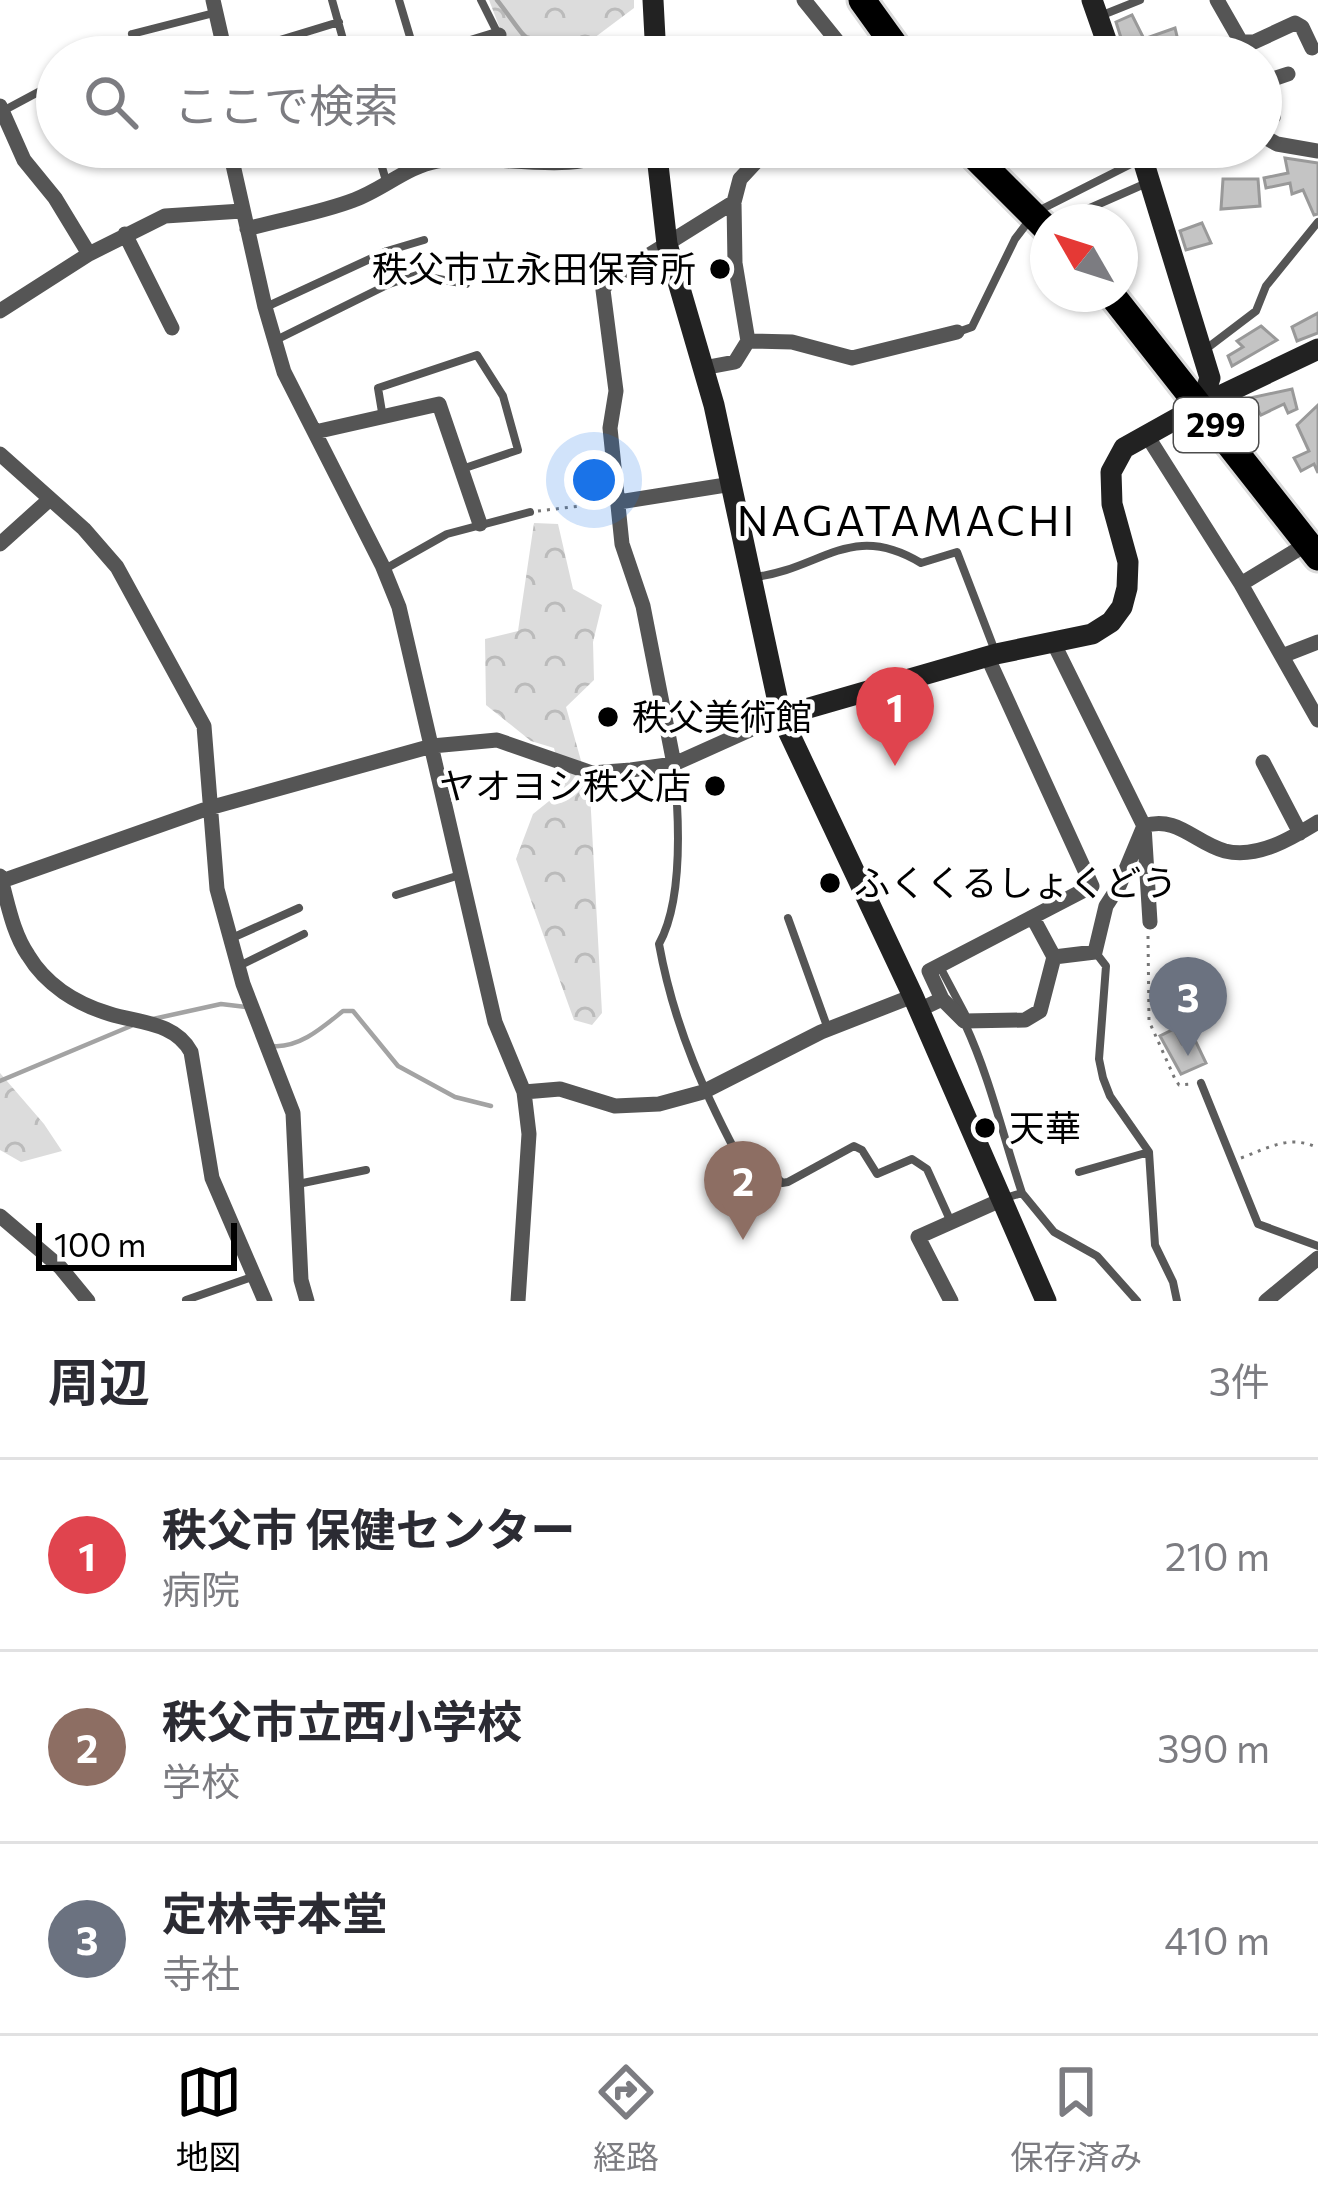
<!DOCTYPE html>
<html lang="ja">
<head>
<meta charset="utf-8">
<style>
  body { margin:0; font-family:Commissioner,"Noto Sans JP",sans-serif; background:#f2f2f3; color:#2b2b33 }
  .compass { position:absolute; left:1030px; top:204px; width:108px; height:108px; border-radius:50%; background:#fff; box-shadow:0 3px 9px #0004; rotate:309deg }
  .scale { position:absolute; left:36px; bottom:30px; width:201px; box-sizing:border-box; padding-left:12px; border:6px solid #000; border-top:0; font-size:33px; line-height:42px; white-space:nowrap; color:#000; -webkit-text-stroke:9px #fff; paint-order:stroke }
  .you { position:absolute; left:594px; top:480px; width:42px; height:42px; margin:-30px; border:9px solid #fff; border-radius:50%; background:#1a73e8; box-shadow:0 0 0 18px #1a73e833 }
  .badge { display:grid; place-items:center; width:78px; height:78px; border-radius:50%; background:#000; color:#fff; font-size:39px; font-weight:700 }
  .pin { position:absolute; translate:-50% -99px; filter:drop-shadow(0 3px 6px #0008) }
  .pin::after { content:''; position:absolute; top:63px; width:42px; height:36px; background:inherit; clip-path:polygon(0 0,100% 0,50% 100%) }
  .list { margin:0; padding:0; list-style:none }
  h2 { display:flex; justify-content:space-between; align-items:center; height:156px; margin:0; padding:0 48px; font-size:51px }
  h2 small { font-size:39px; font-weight:400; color:#7c7c81 }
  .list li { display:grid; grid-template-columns:78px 1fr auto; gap:36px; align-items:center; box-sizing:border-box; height:192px; padding:0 48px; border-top:3px solid #e1e1e2 }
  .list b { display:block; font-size:45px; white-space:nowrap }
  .list p { margin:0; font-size:39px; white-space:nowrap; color:#7c7c81 }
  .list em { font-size:39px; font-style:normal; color:#7c7c81 }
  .icon { flex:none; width:66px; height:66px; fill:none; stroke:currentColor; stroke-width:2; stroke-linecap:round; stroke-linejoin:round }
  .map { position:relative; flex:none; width:1318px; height:1301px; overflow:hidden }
  .search { position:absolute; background:#fff; box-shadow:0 3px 9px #0004; left:36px; right:36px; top:36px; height:132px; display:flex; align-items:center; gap:30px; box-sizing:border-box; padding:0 42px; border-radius:66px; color:#7c7c81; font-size:45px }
  .sheet { height:732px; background:#fff }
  nav { display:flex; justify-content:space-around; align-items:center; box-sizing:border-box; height:168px; border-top:3px solid #e1e1e2; background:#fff; font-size:33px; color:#7c7c81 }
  nav a { display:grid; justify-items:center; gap:6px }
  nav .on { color:#000 }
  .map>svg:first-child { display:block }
  .forest { fill:url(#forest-crowns) }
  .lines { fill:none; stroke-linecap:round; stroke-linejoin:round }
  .stream { stroke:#a3a3a3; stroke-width:4.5 }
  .building { fill:#c4c4c4; stroke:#999; stroke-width:3 }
  .highway-casing { stroke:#dbdbdb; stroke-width:33 }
  .path { stroke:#777; stroke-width:3; stroke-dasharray:3 6; stroke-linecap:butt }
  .lane { stroke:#555; stroke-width:8 }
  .street { stroke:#555; stroke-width:15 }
  .secondary { stroke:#222; stroke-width:21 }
  .highway { stroke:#000; stroke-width:27 }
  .poi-dot { fill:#000; stroke:#fff; stroke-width:4.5 }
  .labels { text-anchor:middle; stroke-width:9; stroke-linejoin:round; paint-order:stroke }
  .shield { fill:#fff; stroke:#4c4c4c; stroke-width:3 }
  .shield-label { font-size:33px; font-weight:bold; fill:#000 }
  .poi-label { font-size:36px; fill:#000; stroke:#fff; text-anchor:start }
  .quarter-label { font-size:42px; letter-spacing:3px; fill:#000; stroke:#fff }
</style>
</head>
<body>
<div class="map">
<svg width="1318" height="1301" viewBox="0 0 1318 1301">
  <defs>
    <pattern id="forest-crowns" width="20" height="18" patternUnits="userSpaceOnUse" patternTransform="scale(3)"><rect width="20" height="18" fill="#dcdcdc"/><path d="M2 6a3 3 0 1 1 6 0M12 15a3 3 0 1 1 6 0" fill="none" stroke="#bbb"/></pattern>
  </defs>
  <rect width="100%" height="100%" fill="#fff"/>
  <path class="forest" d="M489 0H634V8L594 38 581 57H511Z
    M534 523 558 524 573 589 602 605 593 642 594 680 566 707 590 793 602 1013 592 1025 574 1020 516 859 533 814 564 789 554 748 531 741 486 705 485 639 518 631Z
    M0 1073 44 1124 62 1151 21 1162 0 1150Z"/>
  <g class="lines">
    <path class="stream" d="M497 0C524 34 526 51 573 57
      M153 1019 221 1004 246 1007
      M273 1046C300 1048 323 1027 343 1011H353L398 1066 455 1097 491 1106
      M0 1081 131 1026"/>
  </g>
  <path class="building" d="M1132 15 1144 39 1175 28 1182 57H1170L1166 48 1147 57H1136L1128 39 1122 41 1116 22Z
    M1285 158 1318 163V214L1314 215 1303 190 1292 194 1290 183 1266 188 1264 178 1288 173Z
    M1223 179H1258L1260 206 1221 209Z
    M1202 223 1211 243 1186 250 1180 231Z
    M1318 313V333L1297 341 1292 327Z
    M1261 326 1277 340 1232 366 1228 356 1243 347 1237 341Z
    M1292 389 1297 409 1288 413 1284 404 1261 415 1250 398Z
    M1318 405V473L1314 464 1301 471 1294 458 1309 451 1297 425Z
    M1174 1029 1182 1044 1195 1040 1206 1063 1181 1074 1160 1036Z"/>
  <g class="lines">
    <defs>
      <path id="highway" d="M862 0 903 57
        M965 147 1048 230
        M1111 294 1318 557"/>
    </defs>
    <use href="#highway" class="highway-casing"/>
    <path class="path" d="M538 511 606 503
      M1148 936 1149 1021 1175 1079 1179 1085 1193 1084
      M1241 1158C1268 1148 1290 1134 1318 1148"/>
    <path class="lane" d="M332 0 348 57
      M399 0 416 57
      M481 0 498 34
      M1100 16 1140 0
      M228 56 339 22
      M138 57 142 56 132 34 214 13
      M1 112 57 82
      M376 147 387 184
      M1038 211 1137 161
      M1058 222 1149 182
      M266 307 387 251 424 240
      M958 332 972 327 1015 239 1028 222
      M276 340 389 284 417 275 466 284
      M1206 349 1256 311 1266 286 1318 222
      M383 418 378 388 477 355 503 396 518 450 462 469
      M385 569 447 534 530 512
      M754 577C821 570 850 520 921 563L957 552 995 651
      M674 765C679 816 684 899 659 944 674 1027 706 1098 746 1171L764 1162 782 1183 788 1182 854 1146 862 1150 877 1174 912 1159 927 1169 951 1222
      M396 895 463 874
      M788 918 828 1029
      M232 938 299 908
      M1096 953 1106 966 1099 1059 1103 1078 1110 1096 1149 1152 1155 1245 1173 1282 1177 1301
      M939 965 965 1014
      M239 966 304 934
      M965 1024C990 1078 1003 1136 1022 1193
      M1201 1083 1258 1224 1318 1246
      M1079 1172 1149 1152
      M298 1184 366 1170
      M1005 1198 1022 1193 1054 1232 1097 1256 1137 1301
      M186 1300 252 1277"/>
    <path class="street" d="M213 0 226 57
      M804 0 850 57
      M1217 0 1241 42H1254L1295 23 1302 27 1312 48
      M427 57 499 35
      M0 106 24 160 55 198 89 254
      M1261 125 1273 117 1261 83 1288 74
      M1261 135 1277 144 1318 151
      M229 147 265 307 284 372 382 565 399 607 495 1022 524 1092 529 1134 518 1301
      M247 229C282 219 320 213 354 200 382 190 408 166 437 161 489 151 575 179 618 147
      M125 234 172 328
      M0 311 89 254 165 216 242 211
      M748 341 792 342 852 358 957 332
      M703 368 735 362 748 341 735 263 734 202
      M315 432 439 404 480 524
      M1146 434 1241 584 1318 720
      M0 454 84 529 117 567 204 726 217 889 243 984 293 1113 301 1280 307 1301
      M619 502 732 484
      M0 544 50 499
      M1241 584 1310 542
      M1053 642 1144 826 1150 922
      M1282 656 1318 642
      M1263 762 1300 833
      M674 764 643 606 622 544 610 428 616 391 603 290 609 280 734 202 740 179 770 147
      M1144 826C1177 815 1195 843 1225 851 1258 859 1292 838 1318 822
      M0 876C8 903 12 931 28 955 46 985 77 1004 110 1014 139 1023 175 1022 191 1052L212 1178 265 1301
      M2 881 209 808 432 746 497 740 592 773 631 770 674 764 781 716
      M1033 918 1054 957
      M942 999 929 971 1092 886 987 656
      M919 1010 942 999 964 1021 1025 1020 1040 1011 1054 957 1095 952 1106 906 1119 886 1144 826
      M524 1092 560 1089 615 1106 659 1104 703 1092 821 1032 913 996
      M0 1216 60 1267 88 1301
      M951 1301 918 1237 1001 1200
      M1266 1301 1318 1258"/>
    <path class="secondary" d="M653 0 656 57
      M1092 0 1112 57
      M656 147 667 244 714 405 781 716 913 996 1046 1301
      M1139 147 1210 378 1201 405
      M781 716 996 654 1092 634 1111 622 1122 607 1127 588 1128 562 1112 504 1111 472 1124 448 1201 405 1318 349"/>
    <use href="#highway" class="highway"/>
  </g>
  <g class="poi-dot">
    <circle cx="720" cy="269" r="12"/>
    <circle cx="608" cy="717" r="12"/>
    <circle cx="715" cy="786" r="12"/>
    <circle cx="830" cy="883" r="12"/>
    <circle cx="985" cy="1128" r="12"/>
  </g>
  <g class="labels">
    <rect class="shield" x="1174" y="398" width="84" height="54" rx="9"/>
    <g class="shield-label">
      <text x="1216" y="437">299</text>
    </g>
    <g class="poi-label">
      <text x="696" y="282" text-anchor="end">秩父市立永田保育所</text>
      <text x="632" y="730">秩父美術館</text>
      <text x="691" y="799" text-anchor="end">ヤオヨシ秩父店</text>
      <text x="854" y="896">ふくくるしょくどう</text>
      <text x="1009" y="1141">天華</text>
    </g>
    <g class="quarter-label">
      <text x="907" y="536">NAGATAMACHI</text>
    </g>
  </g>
</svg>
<svg class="compass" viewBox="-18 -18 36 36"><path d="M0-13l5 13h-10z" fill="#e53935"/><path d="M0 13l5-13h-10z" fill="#7c7c81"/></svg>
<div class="scale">100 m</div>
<div class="you"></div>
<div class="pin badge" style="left:895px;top:766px;background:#e0444e">1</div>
<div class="pin badge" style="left:743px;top:1240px;background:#8d6e63">2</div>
<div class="pin badge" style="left:1188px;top:1056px;background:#6b7280">3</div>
<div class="search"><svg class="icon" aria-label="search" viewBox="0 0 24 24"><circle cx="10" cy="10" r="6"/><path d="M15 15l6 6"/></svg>ここで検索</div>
</div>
<section class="sheet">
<h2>周辺<small>3件</small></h2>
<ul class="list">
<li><span class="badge" style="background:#e0444e">1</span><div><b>秩父市 保健センター</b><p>病院</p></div><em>210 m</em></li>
<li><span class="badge" style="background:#8d6e63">2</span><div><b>秩父市立西小学校</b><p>学校</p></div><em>390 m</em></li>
<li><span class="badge" style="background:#6b7280">3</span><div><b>定林寺本堂</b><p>寺社</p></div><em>410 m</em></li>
</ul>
</section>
<nav>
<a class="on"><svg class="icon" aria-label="map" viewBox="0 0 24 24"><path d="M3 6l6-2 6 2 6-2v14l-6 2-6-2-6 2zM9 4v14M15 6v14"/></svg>地図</a>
<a><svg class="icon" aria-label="directions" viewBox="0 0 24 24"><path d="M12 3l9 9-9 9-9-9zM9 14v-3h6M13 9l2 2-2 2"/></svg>経路</a>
<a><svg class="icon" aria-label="saved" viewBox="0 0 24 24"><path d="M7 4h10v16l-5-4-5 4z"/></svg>保存済み</a>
</nav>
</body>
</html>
